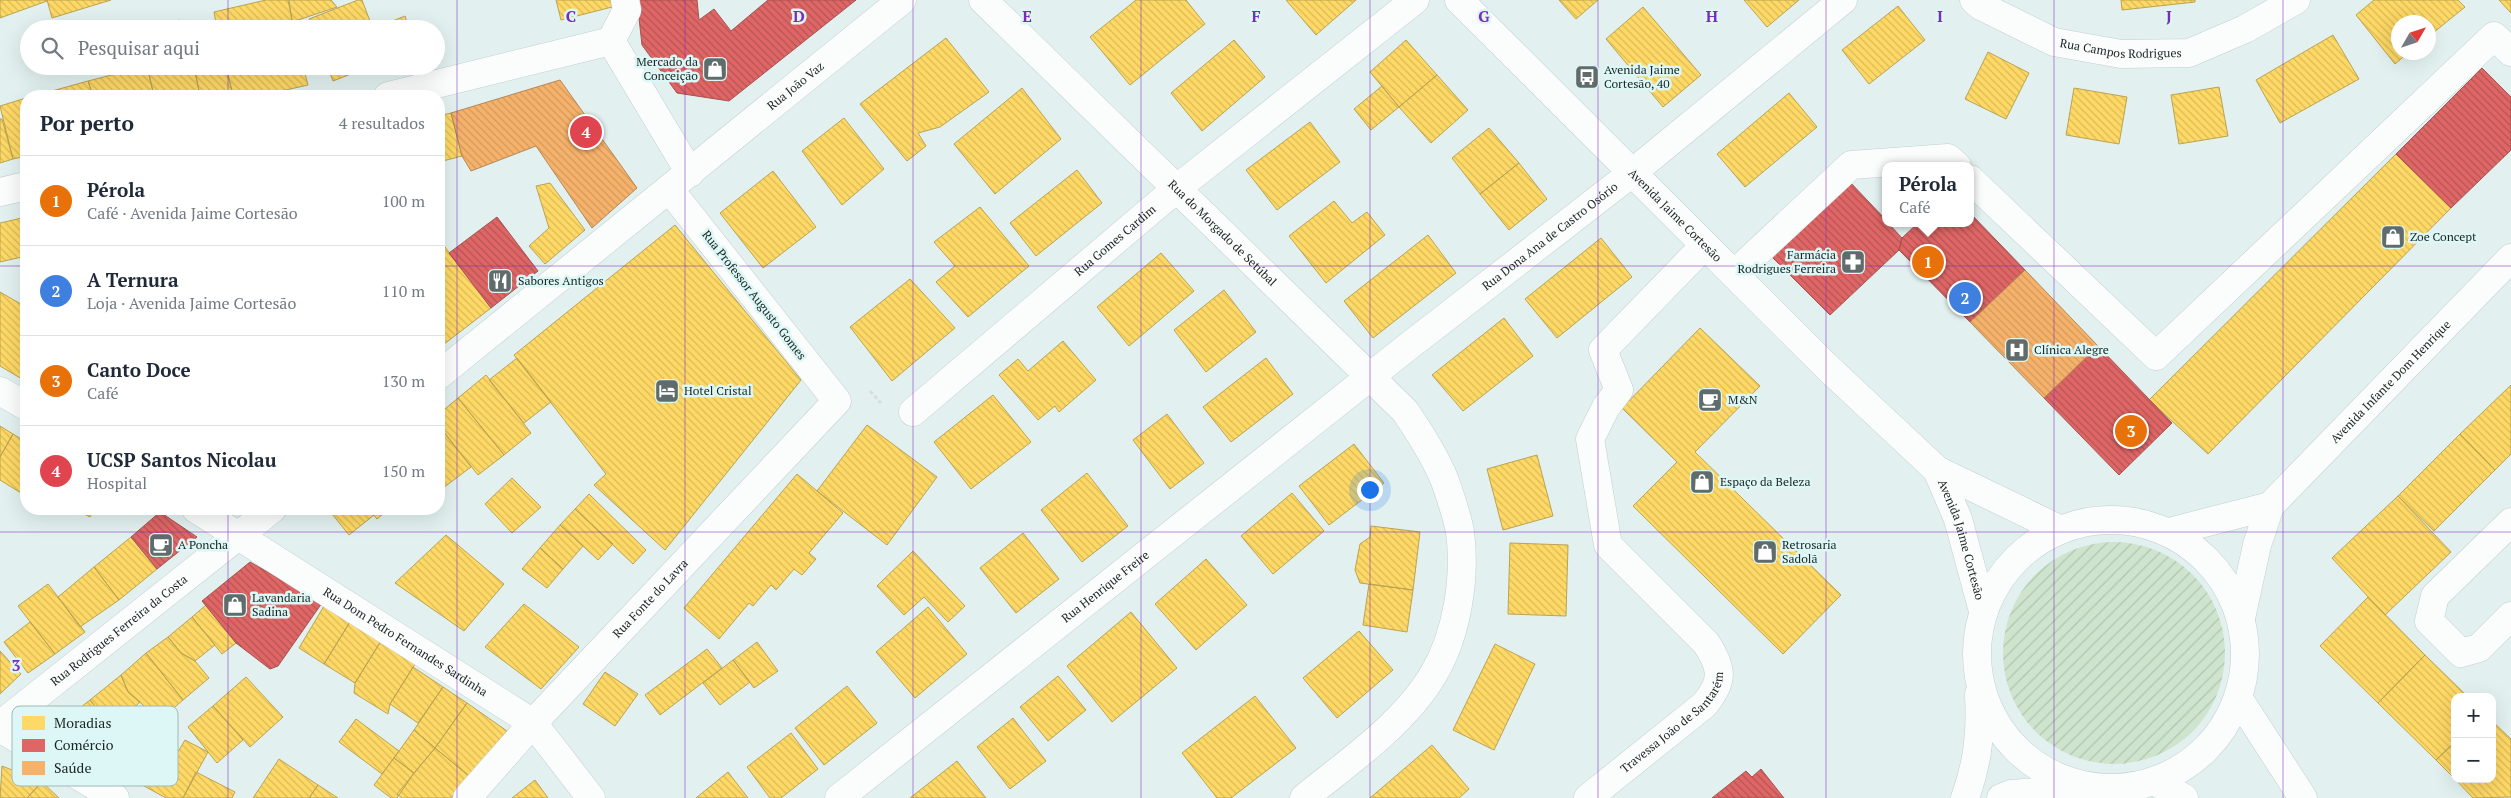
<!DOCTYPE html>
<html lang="pt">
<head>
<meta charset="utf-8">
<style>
  body { margin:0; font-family:"PT Serif",serif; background:#f2f2f3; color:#1f2937 }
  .controls { position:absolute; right:15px; bottom:15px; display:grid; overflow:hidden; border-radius:10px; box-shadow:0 5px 20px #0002 }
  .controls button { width:45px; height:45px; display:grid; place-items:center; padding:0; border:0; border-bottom:1px solid #e0e1e3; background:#fff; color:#1f2937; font:25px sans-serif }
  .compass { position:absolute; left:2391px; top:15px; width:45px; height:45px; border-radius:50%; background:#fff; box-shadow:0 5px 20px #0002; rotate:51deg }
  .you { position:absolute; left:1369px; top:489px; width:18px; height:18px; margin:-12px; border:4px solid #fff; border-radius:50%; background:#1a73e8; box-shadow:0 0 0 8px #1a73e833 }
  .badge { display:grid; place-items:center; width:32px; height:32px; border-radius:50%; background:#b45309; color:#fff; font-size:16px; font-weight:700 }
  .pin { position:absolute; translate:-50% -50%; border:2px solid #fff; box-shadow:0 1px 5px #0006 }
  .popup { position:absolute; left:1882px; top:162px; width:92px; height:65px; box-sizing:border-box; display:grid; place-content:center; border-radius:10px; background:#fff; filter:drop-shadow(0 1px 4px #0005); font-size:16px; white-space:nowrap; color:#747a83 }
  .popup b { font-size:19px; color:#1f2937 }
  .popup::after { content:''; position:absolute; left:50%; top:100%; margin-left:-10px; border:10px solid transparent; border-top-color:#fff }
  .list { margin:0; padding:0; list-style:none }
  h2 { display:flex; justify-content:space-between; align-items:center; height:65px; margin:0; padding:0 20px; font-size:21px }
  h2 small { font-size:16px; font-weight:400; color:#747a83 }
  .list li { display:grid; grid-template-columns:32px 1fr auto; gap:15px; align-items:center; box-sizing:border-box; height:90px; padding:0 20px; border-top:1px solid #e0e1e3 }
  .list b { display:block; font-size:19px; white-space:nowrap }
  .list p { margin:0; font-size:16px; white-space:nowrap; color:#747a83 }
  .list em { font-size:16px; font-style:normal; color:#747a83 }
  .icon { flex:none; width:28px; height:28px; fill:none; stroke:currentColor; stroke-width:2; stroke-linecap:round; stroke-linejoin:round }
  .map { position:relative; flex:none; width:2511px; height:798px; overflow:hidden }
  .search { position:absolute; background:#fff; box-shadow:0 5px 20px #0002; left:20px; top:20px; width:425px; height:55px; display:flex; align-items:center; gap:12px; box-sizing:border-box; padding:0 18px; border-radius:28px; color:#747a83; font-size:19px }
  .panel { position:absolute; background:#fff; box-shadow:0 5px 20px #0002; left:20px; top:90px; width:425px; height:425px; border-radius:20px }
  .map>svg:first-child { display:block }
  .garden { fill:url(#garden-furrows) }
  .homes { fill:url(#homes-back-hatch); stroke:#baa352 }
  .shops { fill:url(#shops-back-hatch); stroke:#a55252 }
  .health { fill:url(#health-back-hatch); stroke:#b48755 }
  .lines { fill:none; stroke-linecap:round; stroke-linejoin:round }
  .minor-casing { stroke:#c2cecd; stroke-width:29 }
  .major-casing { stroke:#c2cecd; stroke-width:29 }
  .path { stroke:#d8dcdc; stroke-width:3; stroke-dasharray:4 2.5; stroke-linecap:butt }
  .minor { stroke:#fbfdfd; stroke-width:28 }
  .major { stroke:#fbfdfd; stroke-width:28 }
  .grid { fill:none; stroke:#7b2cbf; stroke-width:1; stroke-opacity:0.55 }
  .labels { text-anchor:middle; stroke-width:5; stroke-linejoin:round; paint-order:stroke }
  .street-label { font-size:12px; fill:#1a2423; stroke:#dcf7f5 }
  .poi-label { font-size:12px; fill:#1a2423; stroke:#dcf7f5; text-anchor:start }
  .key { fill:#dcf7f5; stroke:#a2b8b6; stroke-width:1 }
  .key-label { font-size:14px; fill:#1a2423 }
  .grid-label { font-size:16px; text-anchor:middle; font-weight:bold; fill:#7b2cbf; stroke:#dcf7f5; stroke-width:5; stroke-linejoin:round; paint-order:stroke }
</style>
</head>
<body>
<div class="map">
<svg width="2511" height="798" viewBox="0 0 2511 798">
  <defs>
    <pattern id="garden-furrows" width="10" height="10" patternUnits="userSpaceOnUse" patternTransform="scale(1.25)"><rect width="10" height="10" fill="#cfe4cd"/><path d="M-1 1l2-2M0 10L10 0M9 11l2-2" fill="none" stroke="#b1c3b0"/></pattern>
    <pattern id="homes-back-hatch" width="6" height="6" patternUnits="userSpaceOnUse" patternTransform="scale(1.25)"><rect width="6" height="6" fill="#ffd966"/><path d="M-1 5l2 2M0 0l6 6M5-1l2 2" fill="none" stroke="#daba58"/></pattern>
    <pattern id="shops-back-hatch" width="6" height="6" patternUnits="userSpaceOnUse" patternTransform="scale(1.25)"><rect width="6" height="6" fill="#e06666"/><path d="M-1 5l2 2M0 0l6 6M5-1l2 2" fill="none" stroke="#b55454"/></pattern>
    <pattern id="health-back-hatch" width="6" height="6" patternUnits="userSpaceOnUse" patternTransform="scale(1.25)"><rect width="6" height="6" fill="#f6b26b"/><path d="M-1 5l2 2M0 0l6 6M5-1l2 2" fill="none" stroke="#d2995c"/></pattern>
  </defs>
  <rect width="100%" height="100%" fill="#e2f1f0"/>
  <path class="garden" d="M2003 653a111 111 0 1 1 222 0a111 111 0 1 1-222 0Z"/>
  <path class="homes" d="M0 0H47V1L0 18Z
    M47 0H111L52 18Z
    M266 0H288L294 29H217L214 12Z
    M289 0H331L337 7 292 22Z
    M358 0H362L373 29H313L309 19Z
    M556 0H611L612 7 561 20Z
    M1136 0H1186L1205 24 1130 85 1090 37Z
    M1286 0H1356L1316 35Z
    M1559 0H1598L1576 19Z
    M1744 0H1799L1767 27Z
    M2121 0H2195V2L2122 10Z
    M2374 0H2458L2465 7 2428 37V22H2398V52H2409L2395 64 2356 15Z
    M2499 0H2511V13Z
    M1898 6 1925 40 1869 84 1842 50Z
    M1643 7 1701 75 1663 107 1606 39Z
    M405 16 409 29H373Z
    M180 20 183 29H162V25Z
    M2333 35 2359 79 2280 123 2256 80Z
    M946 38 989 92 940 127 918 133 926 146 907 161 860 104Z
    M1234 40 1265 77 1202 131 1171 93Z
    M1406 40 1437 75 1399 107 1370 72Z
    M1988 52 2029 73 2006 119 1965 99Z
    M147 66 154 96H93L88 81Z
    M147 66H194L200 96H154Z
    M194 66H226L233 96H200Z
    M226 66H303L308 85 259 96H233Z
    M327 66H371L333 81Z
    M1437 75 1468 110 1431 143 1399 107Z
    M88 81 93 96H34Z
    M1382 86 1399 107 1371 130 1354 109Z
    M2219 87 2228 136 2179 144 2171 95Z
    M1022 88 1061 139 995 194 954 144Z
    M2074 88 2127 97 2119 144 2066 135Z
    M1789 93 1817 127 1745 187 1717 154Z
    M26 98V156L13 159 0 106Z
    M451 113 462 156 439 162V116Z
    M844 118 884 169 842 205 802 151Z
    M0 119H2L13 159 0 163Z
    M1310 122 1340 162 1277 210 1246 170Z
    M1489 128 1519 163 1480 194 1452 158Z
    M2396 154 2451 208 2208 454 2149 400Z
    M1519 163 1547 199 1509 230 1480 194Z
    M1077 170 1102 203 1036 256 1010 223Z
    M773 171 816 227 763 268 720 213Z
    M550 183 585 230 545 264 529 246 549 228 536 186Z
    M1334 201 1352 223 1367 212 1385 235 1326 283 1289 236Z
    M980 207 1029 266 968 317 936 282 955 266 934 242Z
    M26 217V256L0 262V223Z
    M675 225 801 380 665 550 594 485 606 474 514 355Z
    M1428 235 1456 273 1373 338 1344 301Z
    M1601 238 1632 277 1557 338 1525 299Z
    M439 239 491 308 439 348Z
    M1161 253 1194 291 1129 346 1097 307Z
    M910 279 955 328 892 381 850 327Z
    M1224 290 1256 332 1206 372 1174 330Z
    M0 292 26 307V372L22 379 0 366Z
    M1504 318 1533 356 1463 411 1432 375Z
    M1700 328 1760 386 1695 452 1841 595 1783 654 1633 506 1677 462 1622 408Z
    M1063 341 1096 380 1059 412 1055 406 1038 420 999 375 1018 359 1028 371Z
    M517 358 551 402 524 423 489 380Z
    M1266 358 1293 394 1231 442 1203 407Z
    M486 375 531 433 504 455 458 398Z
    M2511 385V454L2495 470 2460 434Z
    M993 395 1031 442 971 489 934 442Z
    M458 398 504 455 478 475 439 426V414Z
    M1167 414 1204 463 1170 489 1133 440Z
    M867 425 937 477 887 545 817 491Z
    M0 426 13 434 0 457Z
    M439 426 471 467 443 488 439 482Z
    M13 434 26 442V496L0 480V457Z
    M2460 434 2495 470 2434 531 2398 496Z
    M1354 444 1384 483 1329 525 1299 486Z
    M1537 455 1553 516 1503 530 1487 469Z
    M1087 473 1128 526 1082 562 1041 510Z
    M797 474 843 513 809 553 816 559 802 575 794 569 776 590 771 585 753 606 749 603 719 639 684 608Z
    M512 478 541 507 512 533 485 504Z
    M1292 493 1324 531 1273 574 1241 536Z
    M589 494 646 550 633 564 575 509Z
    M2398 496 2451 552 2385 615 2332 558Z
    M75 509H94L90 517Z
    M328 509H369L374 515 349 535Z
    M369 509H389L377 519Z
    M575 509 613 544 598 560 560 525Z
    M560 525 583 546 563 569 540 548Z
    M1371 526 1420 532 1413 590 1360 583 1355 570 1360 544 1370 537Z
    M1023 533 1059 579 1016 613 980 568Z
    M446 535 504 584 464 631 395 583Z
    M131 537 157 569 119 600 94 567Z
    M1510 543 1568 545 1566 616 1508 614Z
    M540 548 563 569 547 588 522 569Z
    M913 551 965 606 948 622 924 597 904 615 877 586Z
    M1206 559 1247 605 1196 650 1155 604Z
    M94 567 119 600 80 627 58 597Z
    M48 584 85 632 55 654 18 606Z
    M1369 584 1413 590 1407 632 1363 625Z
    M2368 597 2425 655 2378 703 2320 646Z
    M524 604 579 647 541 689 485 647Z
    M206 605 236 643 222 654 192 617Z
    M324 606 350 622 324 664 299 648Z
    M928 607 967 654 915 698 876 652Z
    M1131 612 1177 668 1112 722 1067 666Z
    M192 617 215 645 195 661 181 653 168 637Z
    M30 622 55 654 28 673 4 642Z
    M350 622 381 641 355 683 324 664Z
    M1359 631 1393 670 1337 718 1303 678Z
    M168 637 181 653 195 661 209 678 183 700 146 653Z
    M381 641 417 661 390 704 388 714 354 693 355 683Z
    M757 642 778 671 754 688 733 660Z
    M1495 644 1535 664 1494 750 1453 730Z
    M707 649 722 668 660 715 645 695Z
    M0 651 21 674 0 694Z
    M146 653 183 700 160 720 128 692 121 675Z
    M2425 655 2468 697H2455V742L2436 760 2378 703Z
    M733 660 750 682 720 705 703 683Z
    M413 667 443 687 418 723 390 704Z
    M605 672 638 694 615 726 583 704Z
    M121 675 128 692 140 702 112 728 90 700Z
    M1058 676 1086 710 1048 741 1020 707Z
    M246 677 283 717 250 747 213 706Z
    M847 686 877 723 824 765 795 728Z
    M443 687 467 703 435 748 414 730Z
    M1255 696 1296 748 1231 798H1217L1182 753Z
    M90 700 112 728 86 747 54 728Z
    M467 703 507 731 469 776 435 748Z
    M213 706 243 740 217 763 188 727Z
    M1013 718 1046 761 1010 789 977 747Z
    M356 719 399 751 382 774 339 742Z
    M2492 721 2511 739V797L2473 798 2455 779H2492Z
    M414 730 435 748 414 773 394 758Z
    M791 733 818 769 781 798H770L747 767Z
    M145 738 176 755 185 740 208 752 183 798H166L124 775Z
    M2455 742V779L2436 760Z
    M1432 745 1469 789 1459 798H1370Z
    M435 748 469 776 451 798H402L397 794Z
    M394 758 414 773 397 798H391L374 785Z
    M279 759 318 785 309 798H253Z
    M957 761 986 798H910Z
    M2 766 42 782 27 798H0Z
    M196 772 235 792 232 798H183Z
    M728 772 748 798H696Z
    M535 780 548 798H512Z
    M42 782 59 798H27Z
    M318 785 338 798H309Z"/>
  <path class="shops" d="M637 0H697L699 20 714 9 731 31 768 0H856L729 101 677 93 642 45Z
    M2482 68 2511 97V150L2451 208 2396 154Z
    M1849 181 1886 220V223H1888L1902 238 1899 250 1830 315 1772 257Z
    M1970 213 2025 270 1970 322 1899 250 1902 238 1918 223H1970Z
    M497 217 538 271 491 308 449 253Z
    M2098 346 2172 423 2119 475 2044 398Z
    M160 512 197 537 157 569 131 537Z
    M250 562 322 603 278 666 270 669 236 643 202 601Z
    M1761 769 1784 798H1712L1746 771 1752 777Z"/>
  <path class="health" d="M560 80 637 188 592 228 536 146 471 171 462 156 451 113Z
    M2025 270 2098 346 2044 398 1970 322Z"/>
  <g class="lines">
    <defs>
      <g id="minor">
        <path d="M625 0 627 10 611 41 690 173"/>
        <path id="s1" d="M983 0 1405 411C1420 433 1435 456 1445 481 1450 496 1457 515 1460 532 1466 578 1457 635 1433 675 1404 724 1347 763 1304 798"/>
        <path id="s2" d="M1974 0 1981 6 2054 42 2121 54 2189 53 2245 29 2296 0"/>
        <path d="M388 96 611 41"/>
        <path d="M1970 179 2156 356 2494 36 2511 52"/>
        <path d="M0 192 26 186"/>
        <path d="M1734 274 1851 165 1948 158 1957 166"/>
        <path id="s3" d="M439 375 902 0"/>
        <path d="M0 391 26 406"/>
        <path id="s4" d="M913 412 1176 189 1415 0"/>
        <path id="s5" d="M196 509 533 723 591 798"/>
        <path d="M2511 522 2435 596 2429 621 2461 653 2479 648 2511 616"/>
        <path id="s6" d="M0 725 272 509"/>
        <path d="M0 728 115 798"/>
        <path id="s7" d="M467 798 533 723 837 401 670 190"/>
        <path id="s8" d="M839 798 1405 349 1632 173 1843 0"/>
        <path id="s9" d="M1588 798 1704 705C1724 681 1723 669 1706 643L1608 545 1590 439 1606 407 1619 390 1603 350 1705 245"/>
      </g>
      <g id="major">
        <path id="s10" d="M1459 0 1826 366 1937 470 2059 529"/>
        <path id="s11" d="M1937 470 1958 519 1983 611"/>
        <circle cx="2111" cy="654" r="134"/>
        <path d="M2169 532 2270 506"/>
        <path id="s12" d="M2241 618 2257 545 2270 506 2511 258"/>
        <path d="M2239 699 2303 798"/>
        <path d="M2156 782 2184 798"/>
        <path d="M1965 798C1978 762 1981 732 1979 694"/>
        <path d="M2001 798 2011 794 2081 789"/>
      </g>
    </defs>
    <use href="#minor" class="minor-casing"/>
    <use href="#major" class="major-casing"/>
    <path class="path" d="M870 391 881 403"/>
    <use href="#minor" class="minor"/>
    <use href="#major" class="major"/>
  </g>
  <path class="grid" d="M228 0V29M457 0V798M685 0V798M913 0V798M1141 0V798M1370 0V798M1598 0V798M1826 0V798M2054 0V798M2283 0V798M228 66V96M0 266H26M439 266H2511M228 509V798M0 532H2511"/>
  <defs>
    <symbol id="shop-square" viewBox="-11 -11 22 22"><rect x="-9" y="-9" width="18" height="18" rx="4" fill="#606c6b" stroke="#dcf7f5"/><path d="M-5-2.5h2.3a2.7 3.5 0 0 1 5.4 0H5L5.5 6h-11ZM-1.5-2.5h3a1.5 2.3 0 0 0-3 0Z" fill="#fff"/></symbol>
    <symbol id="bus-square" viewBox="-11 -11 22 22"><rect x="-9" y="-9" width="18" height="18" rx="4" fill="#606c6b" stroke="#dcf7f5"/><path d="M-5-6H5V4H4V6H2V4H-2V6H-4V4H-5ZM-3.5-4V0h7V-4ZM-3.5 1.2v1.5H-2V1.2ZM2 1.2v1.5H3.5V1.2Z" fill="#fff"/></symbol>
    <symbol id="pharmacy-square" viewBox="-11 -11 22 22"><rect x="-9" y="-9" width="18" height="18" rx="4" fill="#606c6b" stroke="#dcf7f5"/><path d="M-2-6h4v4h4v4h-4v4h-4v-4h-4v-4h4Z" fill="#fff"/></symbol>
    <symbol id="restaurant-square" viewBox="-11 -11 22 22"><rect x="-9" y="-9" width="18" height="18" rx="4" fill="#606c6b" stroke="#dcf7f5"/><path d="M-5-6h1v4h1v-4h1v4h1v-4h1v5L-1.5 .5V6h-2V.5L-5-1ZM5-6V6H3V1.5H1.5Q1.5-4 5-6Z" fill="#fff"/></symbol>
    <symbol id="hospital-square" viewBox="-11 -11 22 22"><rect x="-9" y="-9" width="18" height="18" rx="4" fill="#606c6b" stroke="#dcf7f5"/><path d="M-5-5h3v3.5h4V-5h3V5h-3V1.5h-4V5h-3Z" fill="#fff"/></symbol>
    <symbol id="hotel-square" viewBox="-11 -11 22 22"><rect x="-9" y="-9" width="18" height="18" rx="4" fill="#606c6b" stroke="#dcf7f5"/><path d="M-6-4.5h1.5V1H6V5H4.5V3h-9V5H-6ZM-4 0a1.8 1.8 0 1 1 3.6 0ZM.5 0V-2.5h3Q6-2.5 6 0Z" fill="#fff"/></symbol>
    <symbol id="cafe-square" viewBox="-11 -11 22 22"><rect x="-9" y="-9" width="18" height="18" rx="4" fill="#606c6b" stroke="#dcf7f5"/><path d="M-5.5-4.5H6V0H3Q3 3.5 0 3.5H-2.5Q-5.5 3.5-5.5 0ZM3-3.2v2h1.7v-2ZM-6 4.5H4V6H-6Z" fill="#fff"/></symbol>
  </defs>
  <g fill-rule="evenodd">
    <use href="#shop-square" x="701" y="55" width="28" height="28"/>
    <use href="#bus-square" x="1573" y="63" width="28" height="28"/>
    <use href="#shop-square" x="2379" y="223" width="28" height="28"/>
    <use href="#pharmacy-square" x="1839" y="248" width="28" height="28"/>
    <use href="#restaurant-square" x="486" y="267" width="28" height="28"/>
    <use href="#hospital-square" x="2003" y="336" width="28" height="28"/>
    <use href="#hotel-square" x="653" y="377" width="28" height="28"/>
    <use href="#cafe-square" x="1696" y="386" width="28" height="28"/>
    <use href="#shop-square" x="1688" y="468" width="28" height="28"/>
    <use href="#cafe-square" x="147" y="531" width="28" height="28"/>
    <use href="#shop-square" x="1751" y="538" width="28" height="28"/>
    <use href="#shop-square" x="221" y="591" width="28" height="28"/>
  </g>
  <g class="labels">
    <g class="street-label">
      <text dy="4" stroke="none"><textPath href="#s2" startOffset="158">Rua Campos Rodrigues</textPath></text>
      <text dy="4" stroke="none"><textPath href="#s3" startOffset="459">Rua João Vaz</textPath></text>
      <text dy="4" stroke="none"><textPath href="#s10" startOffset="305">Avenida Jaime Cortesão</textPath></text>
      <text dy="4" stroke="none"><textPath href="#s1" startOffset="334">Rua do Morgado de Setúbal</textPath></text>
      <text dy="4" stroke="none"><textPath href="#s8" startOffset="906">Rua Dona Ana de Castro Osório</textPath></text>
      <text dy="4" stroke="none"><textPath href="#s4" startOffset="265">Rua Gomes Cardim</textPath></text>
      <text transform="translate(754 295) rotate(52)" y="4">Rua Professor Augusto Gomes</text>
      <text dy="4" stroke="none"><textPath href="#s12" startOffset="289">Avenida Infante Dom Henrique</textPath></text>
      <text dy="4" stroke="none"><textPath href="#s11" startOffset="74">Avenida Jaime Cortesão</textPath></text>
      <text dy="4" stroke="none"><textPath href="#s8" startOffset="340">Rua Henrique Freire</textPath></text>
      <text dy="4" stroke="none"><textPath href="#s7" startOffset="271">Rua Fonte do Lavra</textPath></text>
      <text dy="4" stroke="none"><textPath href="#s6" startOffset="152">Rua Rodrigues Ferreira da Costa</textPath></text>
      <text dy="4" stroke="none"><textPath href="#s5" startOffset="248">Rua Dom Pedro Fernandes Sardinha</textPath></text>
      <text dy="4" stroke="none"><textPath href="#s9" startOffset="115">Travessa João de Santarém</textPath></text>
    </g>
    <g class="poi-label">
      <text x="698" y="66" text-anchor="end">Mercado da<tspan x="698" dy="14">Conceição</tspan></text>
      <text x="1604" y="74">Avenida Jaime<tspan x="1604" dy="14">Cortesão, 40</tspan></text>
      <text x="2410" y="241">Zoe Concept</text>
      <text x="1836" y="259" text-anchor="end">Farmácia<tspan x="1836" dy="14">Rodrigues Ferreira</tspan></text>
      <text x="518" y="285">Sabores Antigos</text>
      <text x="2034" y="354">Clínica Alegre</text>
      <text x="684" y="395">Hotel Cristal</text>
      <text x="1728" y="404">M&amp;N</text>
      <text x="1720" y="486">Espaço da Beleza</text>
      <text x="178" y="549">A Poncha</text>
      <text x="1782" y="549">Retrosaria<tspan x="1782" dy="14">Sadolã</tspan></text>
      <text x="252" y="602">Lavandaria<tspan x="252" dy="14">Sadina</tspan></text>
    </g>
  </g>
  <rect x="12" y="706" width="166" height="80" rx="8" class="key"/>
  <rect x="22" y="716" width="23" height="14" fill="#ffd966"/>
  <rect x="22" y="739" width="23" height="13" fill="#e06666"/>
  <rect x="22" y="761" width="23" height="14" fill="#f6b26b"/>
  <g class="key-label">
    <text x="54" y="728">Moradias</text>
    <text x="54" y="750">Comércio</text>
    <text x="54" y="773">Saúde</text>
  </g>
  <g class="grid-label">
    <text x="571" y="22">C</text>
    <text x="799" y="22">D</text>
    <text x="1027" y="22">E</text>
    <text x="1256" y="22">F</text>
    <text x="1484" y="22">G</text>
    <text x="1712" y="22">H</text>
    <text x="1940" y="22">I</text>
    <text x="2169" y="22">J</text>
    <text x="16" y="671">3</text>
  </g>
</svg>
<div class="controls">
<button>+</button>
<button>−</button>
</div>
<svg class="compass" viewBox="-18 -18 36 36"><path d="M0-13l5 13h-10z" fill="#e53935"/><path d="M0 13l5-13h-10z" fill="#747a83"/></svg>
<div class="you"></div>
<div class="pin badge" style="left:1928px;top:262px;background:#e8710a">1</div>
<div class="popup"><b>Pérola</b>Café</div>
<div class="pin badge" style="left:1965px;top:298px;background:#3f7fe0">2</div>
<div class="pin badge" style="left:2131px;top:431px;background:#e8710a">3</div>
<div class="pin badge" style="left:586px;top:132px;background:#e0444e">4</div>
<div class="search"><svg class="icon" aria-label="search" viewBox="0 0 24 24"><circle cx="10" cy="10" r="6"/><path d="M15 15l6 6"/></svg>Pesquisar aqui</div>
<section class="panel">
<h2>Por perto<small>4 resultados</small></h2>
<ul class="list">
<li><span class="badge" style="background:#e8710a">1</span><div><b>Pérola</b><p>Café · Avenida Jaime Cortesão</p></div><em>100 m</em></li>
<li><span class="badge" style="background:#3f7fe0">2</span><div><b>A Ternura</b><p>Loja · Avenida Jaime Cortesão</p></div><em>110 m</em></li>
<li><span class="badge" style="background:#e8710a">3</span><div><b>Canto Doce</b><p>Café</p></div><em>130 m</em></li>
<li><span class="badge" style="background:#e0444e">4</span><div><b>UCSP Santos Nicolau</b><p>Hospital</p></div><em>150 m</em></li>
</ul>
</section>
</div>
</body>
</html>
